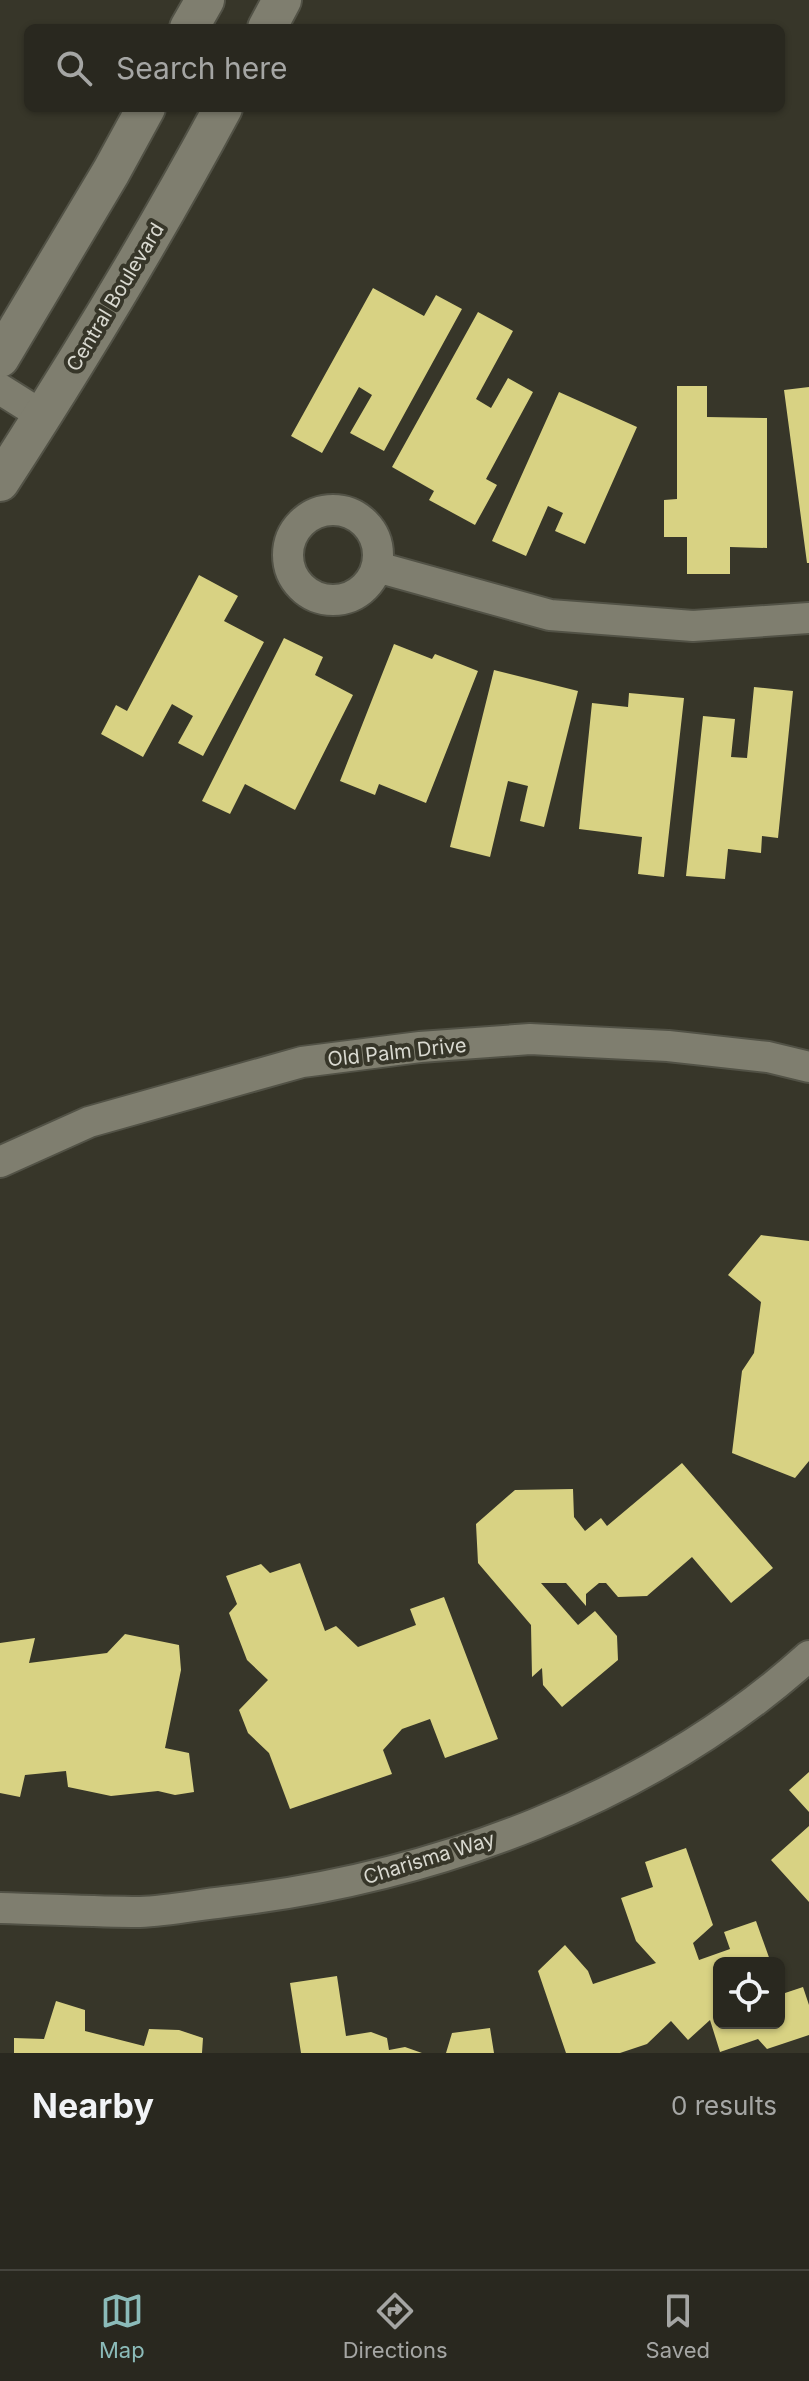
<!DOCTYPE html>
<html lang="en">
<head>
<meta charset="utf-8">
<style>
  body { margin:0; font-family:Inter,sans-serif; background:#313028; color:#f1f3f6 }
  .controls { position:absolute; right:24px; bottom:24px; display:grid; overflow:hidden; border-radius:12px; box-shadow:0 2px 6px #0004 }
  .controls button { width:72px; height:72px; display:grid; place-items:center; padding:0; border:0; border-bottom:2px solid #45443d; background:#29281f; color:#f1f3f6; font:40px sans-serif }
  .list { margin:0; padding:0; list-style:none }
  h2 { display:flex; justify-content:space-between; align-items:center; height:104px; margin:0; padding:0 32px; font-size:34px }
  h2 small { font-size:26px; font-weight:400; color:#a5a6a4 }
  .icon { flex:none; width:44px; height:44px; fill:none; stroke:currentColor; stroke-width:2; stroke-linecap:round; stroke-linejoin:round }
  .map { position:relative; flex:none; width:809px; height:2053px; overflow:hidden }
  .search { position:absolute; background:#29281f; box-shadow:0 2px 6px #0004; left:24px; right:24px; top:24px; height:88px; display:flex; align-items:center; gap:20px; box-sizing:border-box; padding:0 28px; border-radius:12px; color:#a5a6a4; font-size:30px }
  .sheet { height:216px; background:#29281f }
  nav { display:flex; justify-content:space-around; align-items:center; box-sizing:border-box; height:112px; border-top:2px solid #45443d; background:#29281f; font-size:22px; color:#a5a6a4 }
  nav a { display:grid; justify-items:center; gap:4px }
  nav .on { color:#8bbbb9 }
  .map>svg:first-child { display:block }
  .building { fill:#d8d283 }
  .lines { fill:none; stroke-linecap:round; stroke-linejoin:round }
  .minor-casing { stroke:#525246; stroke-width:34 }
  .tertiary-casing { stroke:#525246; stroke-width:42 }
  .minor { stroke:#7f7e6f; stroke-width:30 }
  .tertiary { stroke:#7f7e6f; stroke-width:38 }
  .labels { text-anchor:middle; stroke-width:8; stroke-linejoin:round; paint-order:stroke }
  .street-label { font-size:20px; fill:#d9d9d0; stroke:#373629 }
</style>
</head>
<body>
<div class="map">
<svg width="809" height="2053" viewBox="0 0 809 2053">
  <rect width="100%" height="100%" fill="#373629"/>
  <path class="building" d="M373 288 424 316 436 295 462 309 384 451 350 433 372 395 359 387 322 453 291 436Z
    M478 312 513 331 476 399 491 408 508 378 533 392 486 479 497 485 475 525 429 500 434 491 392 467Z
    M677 386H707V417L767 418V548L730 547V574H687V537H664V500L677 499Z
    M809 387V563H807L784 390Z
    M559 392 637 427 585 544 555 531 563 513 548 506 526 556 492 541Z
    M199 575 238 596 224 621 264 642 203 756 178 743 193 716 172 704 143 757 101 734 116 705 127 711Z
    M284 638 323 657 315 675 353 695 295 810 245 784 230 814 202 801Z
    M394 644 432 659 435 654 478 671 426 803 379 784 375 795 340 781Z
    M494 670 578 691 544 827 520 821 528 786 508 781 490 857 450 847Z
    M754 687 793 691 778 838 762 836 761 853 728 849 725 879 686 876 703 716 735 719 731 757 747 758Z
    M629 693 684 698 664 877 638 874 642 837 579 829 592 703 628 707Z
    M761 1235 809 1241V1461L795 1478 732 1453 742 1371 754 1353 761 1302 728 1275Z
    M682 1463 773 1568 731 1603 692 1557 647 1596 618 1597 606 1583H599L586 1594V1606L566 1583H541L578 1625 595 1611 617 1636 618 1660 562 1707 543 1685 542 1668 532 1677 531 1625 478 1563 476 1524 515 1490 573 1489 574 1517 585 1531 601 1518 607 1526Z
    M300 1563 325 1631 336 1626 358 1647 416 1625 410 1609 444 1597 498 1739 445 1758 430 1719 402 1729 383 1750 392 1774 290 1809 269 1753 248 1733 239 1710 268 1680 247 1660 229 1613 237 1604 226 1576 261 1564 270 1573Z
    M125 1634 179 1645 181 1670 165 1748 189 1753 194 1792 175 1795 158 1791 111 1796 68 1787 66 1771 25 1775 20 1797 0 1793V1643L35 1638 29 1663 107 1653Z
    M809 1772V1812L789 1790Z
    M809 1826V1902L771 1860Z
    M686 1848 713 1925 693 1943 699 1960 730 1949 724 1932 756 1921 771 1963H719V2023H779V1988L782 1994 803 1987 809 2005V2035L767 2049 758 2039 720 2052 710 2020 688 2040 671 2021 647 2044 620 2053H566L538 1971 565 1945 588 1971 593 1984 656 1963 636 1941 621 1898 653 1887 645 1862Z
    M337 1976 346 2036 371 2032 387 2038 389 2050 405 2047 422 2053H301L290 1983Z
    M56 2001 85 2010V2031L144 2046 149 2029 179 2030 203 2038 202 2053H14V2038L44 2039Z
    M490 2028 494 2053H446L452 2033Z"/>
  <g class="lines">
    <defs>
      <path id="minor" d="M0 389 43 416
        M288 555a45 45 0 1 1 90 0a45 45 0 1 1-90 0Z
        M377 567 550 615 693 626 809 618
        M0 1162 89 1122 302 1062 420 1047 530 1039 668 1046 768 1057 809 1067
        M0 1908C46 1909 93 1912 140 1912 168 1911 197 1905 224 1902 435 1878 650 1799 809 1656"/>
      <path id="tertiary" d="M189 28 205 0
        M267 28 282 0
        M0 358 111 172 146 108
        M0 482C79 360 154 236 223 108"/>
    </defs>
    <use href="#minor" class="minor-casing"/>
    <use href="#tertiary" class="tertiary-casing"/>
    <use href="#minor" class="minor"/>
    <use href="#tertiary" class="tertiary"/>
  </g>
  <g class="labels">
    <g class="street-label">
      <text transform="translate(115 297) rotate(-59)" y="7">Central Boulevard</text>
      <text transform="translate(397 1052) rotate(-6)" y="7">Old Palm Drive</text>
      <text transform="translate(429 1858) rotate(-17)" y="7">Charisma Way</text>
    </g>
  </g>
</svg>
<div class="controls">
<button><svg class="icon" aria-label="locate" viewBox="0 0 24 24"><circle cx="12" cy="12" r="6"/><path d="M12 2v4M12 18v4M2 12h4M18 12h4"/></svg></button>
</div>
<div class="search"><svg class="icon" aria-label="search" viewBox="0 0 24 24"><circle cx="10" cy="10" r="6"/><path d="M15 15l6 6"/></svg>Search here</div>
</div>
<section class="sheet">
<h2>Nearby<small>0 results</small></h2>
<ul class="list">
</ul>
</section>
<nav>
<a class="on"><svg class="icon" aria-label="map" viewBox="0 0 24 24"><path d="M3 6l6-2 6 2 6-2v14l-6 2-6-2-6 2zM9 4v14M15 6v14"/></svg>Map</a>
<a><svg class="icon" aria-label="directions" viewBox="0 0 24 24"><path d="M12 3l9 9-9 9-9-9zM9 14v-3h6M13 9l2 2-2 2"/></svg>Directions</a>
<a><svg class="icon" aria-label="saved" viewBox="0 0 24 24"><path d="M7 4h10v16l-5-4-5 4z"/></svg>Saved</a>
</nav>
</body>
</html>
